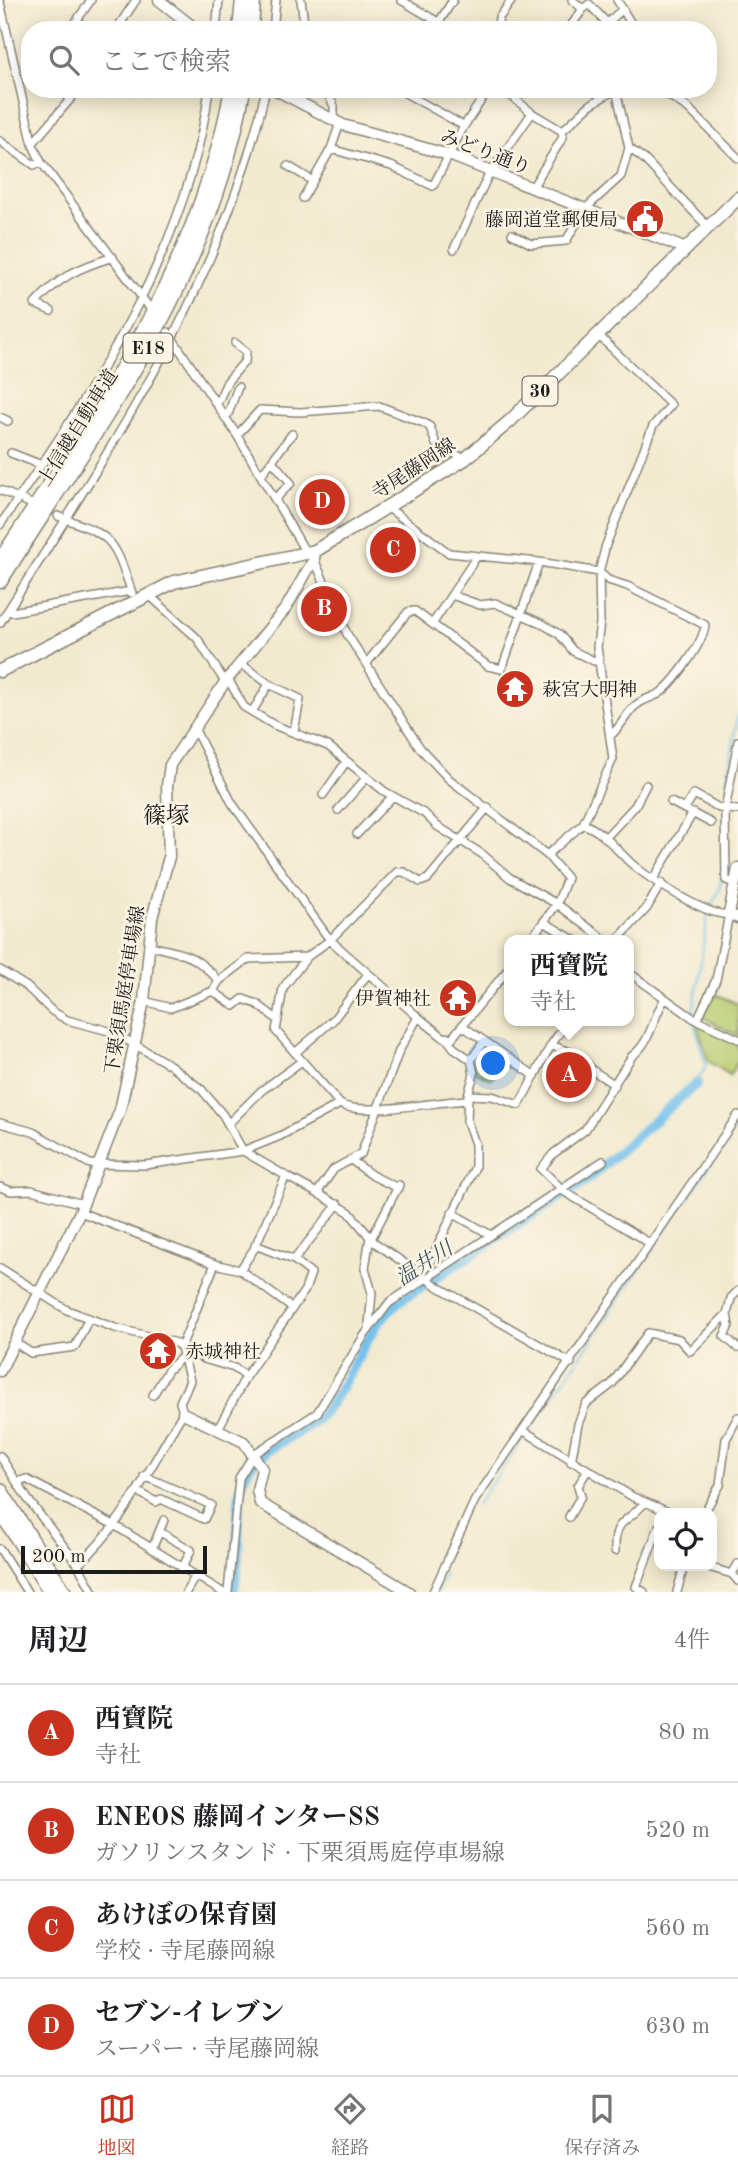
<!DOCTYPE html>
<html lang="ja">
<head>
<meta charset="utf-8">
<style>
  body { margin:0; font-family:"Old Standard TT","Noto Serif JP",serif; background:#f2f2f2; color:#202124 }
  .controls { position:absolute; right:21px; bottom:21px; display:grid; overflow:hidden; border-radius:14px; box-shadow:0 4px 18px #0003 }
  .controls button { width:63px; height:63px; display:grid; place-items:center; padding:0; border:0; border-bottom:2px solid #e0e0e0; background:#fff; color:#202124; font:35px sans-serif }
  .scale { position:absolute; left:21px; bottom:18px; width:186px; box-sizing:border-box; padding-left:7px; border:4px solid #1c1c1c; border-top:0; font-size:19px; line-height:24px; white-space:nowrap; color:#1c1c1c; -webkit-text-stroke:5px #fcf5e5; paint-order:stroke }
  .you { position:absolute; left:494px; top:1064px; width:24px; height:24px; margin:-18px; border:5px solid #fff; border-radius:50%; background:#1a73e8; box-shadow:0 0 0 10px #1a73e833 }
  .badge { display:grid; place-items:center; width:46px; height:46px; border-radius:50%; background:#c8321e; color:#fff; font-size:23px; font-weight:700 }
  .pin { position:absolute; translate:-50% -50%; border:4px solid #fff; box-shadow:0 2px 7px #0006 }
  .popup { position:absolute; left:504px; top:935px; width:130px; height:91px; box-sizing:border-box; display:grid; place-content:center; border-radius:14px; background:#fff; filter:drop-shadow(0 2px 5px #0005); font-size:23px; white-space:nowrap; color:#757577 }
  .popup b { font-size:26px; color:#202124 }
  .popup::after { content:''; position:absolute; left:50%; top:100%; margin-left:-14px; border:14px solid transparent; border-top-color:#fff }
  .list { margin:0; padding:0; list-style:none }
  h2 { display:flex; justify-content:space-between; align-items:center; height:91px; margin:0; padding:0 28px; font-size:30px }
  h2 small { font-size:23px; font-weight:400; color:#757577 }
  .list li { display:grid; grid-template-columns:46px 1fr auto; gap:21px; align-items:center; box-sizing:border-box; height:98px; padding:0 28px; border-top:2px solid #e0e0e0 }
  .list b { display:block; font-size:26px; white-space:nowrap }
  .list p { margin:0; font-size:23px; white-space:nowrap; color:#757577 }
  .list em { font-size:23px; font-style:normal; color:#757577 }
  .icon { flex:none; width:38px; height:38px; fill:none; stroke:currentColor; stroke-width:2; stroke-linecap:round; stroke-linejoin:round }
  .map { position:relative; flex:none; width:738px; height:1592px; overflow:hidden }
  .search { position:absolute; background:#fff; box-shadow:0 4px 18px #0003; left:21px; right:21px; top:21px; height:77px; display:flex; align-items:center; gap:18px; box-sizing:border-box; padding:0 24px; border-radius:28px; color:#757577; font-size:26px }
  .sheet { height:483px; background:#fff }
  nav { display:flex; justify-content:space-around; align-items:center; box-sizing:border-box; height:98px; border-top:2px solid #e0e0e0; background:#fff; font-size:19px; color:#757577 }
  nav a { display:grid; justify-items:center; gap:4px }
  nav .on { color:#c8321e }
  .map>svg:first-child { display:block }
  .cemetery { fill:url(#cemetery-stones); stroke:#697345; stroke-width:2 }
  .park { fill:#b6ca6e; stroke:#697345; stroke-width:2 }
  .lines { fill:none; stroke-linecap:round; stroke-linejoin:round }
  .stream { stroke:#73c1ed; stroke-width:2 }
  .river { stroke:#73c1ed; stroke-width:10 }
  .street-casing { stroke:#878376; stroke-width:10 }
  .secondary-casing { stroke:#878376; stroke-width:13 }
  .primary-casing { stroke:#878376; stroke-width:15 }
  .highway-casing { stroke:#878376; stroke-width:17 }
  .street { stroke:#fff; stroke-width:7 }
  .secondary { stroke:#fff; stroke-width:10 }
  .primary { stroke:#fff; stroke-width:12 }
  .highway { stroke:#fff; stroke-width:14 }
  .labels { text-anchor:middle; stroke-width:5; stroke-linejoin:round; paint-order:stroke }
  .shield { fill:#fcf5e5; stroke:#5f5d58; stroke-width:2 }
  .shield-label { font-size:18px; font-weight:bold; fill:#1c1c1c }
  .street-label { font-size:19px; fill:#1c1c1c; stroke:#fcf5e5 }
  .poi-label { font-size:19px; fill:#1c1c1c; stroke:#fcf5e5; text-anchor:end }
  .water-label { font-size:21px; font-style:italic; fill:#3a5665; stroke:#fcf5e5 }
  .quarter-label { font-size:23px; fill:#1c1c1c; stroke:#fcf5e5 }
</style>
</head>
<body>
<div class="map">
<svg width="738" height="1592" viewBox="0 0 738 1592">
  <defs>
    <pattern id="cemetery-stones" width="16" height="16" patternUnits="userSpaceOnUse" patternTransform="scale(1.75)"><rect width="16" height="16" fill="#b6ca6e"/><path d="M2 7V4a2 2 0 0 1 4 0v3zM10 15v-3a2 2 0 0 1 4 0v3z" fill="#9cad5f"/></pattern>
  </defs>
  <rect width="100%" height="100%" fill="#fcf5e5"/>
  <filter id="ink" filterUnits="userSpaceOnUse"><feTurbulence type="fractalNoise" baseFrequency=".0143" numOctaves="2"/><feDisplacementMap in="SourceGraphic" scale="14" xChannelSelector="R" yChannelSelector="G"/><feConvolveMatrix kernelMatrix="1 2 1 2 8 2 1 2 1" color-interpolation-filters="sRGB"/></filter>
  <filter id="wash" filterUnits="userSpaceOnUse"><feTurbulence type="fractalNoise" baseFrequency=".00686" numOctaves="4" result="noise"/><feDisplacementMap in="SourceGraphic" scale="28" xChannelSelector="R" yChannelSelector="G"/><feGaussianBlur stdDeviation="1.57" result="paint"/><feColorMatrix in="noise" values="0 0 0 0 0 0 0 0 0 0 0 0 0 0 0 0 0 1.4 0 .05"/><feComposite in="paint" operator="in"/></filter>
  <g filter="url(#wash)">
    <rect width="100%" height="100%" fill="#f2eacf"/>
    <path class="cemetery" d="M485 1043 507 1059 492 1079 475 1072 473 1061Z"/>
    <path class="park" d="M713 993 738 1004V1036L704 1018 702 1014Z
      M696 1021 738 1042V1060L730 1075 708 1061Z"/>
    <g class="lines">
      <path class="stream" d="M727 782 738 714
        M709 908 719 891 722 875
        M693 1014 708 914
        M694 1021 706 1066 697 1083
        M531 1429 738 1124
        M476 1505 525 1437
        M437 1592 445 1574"/>
      <path class="river" d="M233 1592C242 1556 234 1510 243 1480 254 1446 297 1440 320 1416 352 1383 361 1333 398 1302L588 1179 697 1083"/>
    </g>
  </g>
  <g filter="url(#ink)">
    <g class="lines">
      <defs>
        <path id="street" d="M301 0 305 30
          M401 0 438 22
          M617 0 635 30
          M0 2 33 145 41 162 149 307
          M583 9 589 4 607 23 623 9
          M75 23 91 0
          M116 30 136 0
          M177 30 185 20
          M216 30 219 0
          M273 30 276 0
          M434 30 453 0
          M497 30 499 18 512 0
          M568 30 583 9 572 0
          M325 89 334 106V121
          M407 89 405 93 464 126
          M503 89 532 113 562 131 590 105 616 89
          M613 89 617 94 629 148 644 159 708 227
          M659 89 688 108 738 158
          M340 123 331 149 391 166 433 186 464 126 489 89
          M0 141 34 165 41 162
          M33 143 79 89
          M288 166 313 181
          M532 188 563 137 562 131
          M303 198 331 149
          M512 234 531 244 566 241 585 209 621 176 629 148
          M454 249 488 176 532 113
          M51 311 35 304C60 276 78 268 113 257
          M168 332 237 435 305 551
          M217 404 227 382 245 361 246 352 235 343
          M224 414H228L238 387
          M0 417 8 421
          M237 435 260 410 300 412 379 406 424 423 430 427 436 444 465 459
          M11 453 39 464
          M273 462 291 483 276 498
          M261 475 292 434
          M0 490 29 503
          M387 507 449 553 539 562 599 572 608 580 627 586 705 625C704 642 674 683 660 693 652 698 642 699 635 706 625 715 622 726 611 735
          M58 516C115 537 113 538 132 593
          M0 525C89 397 190 247 209 89
          M314 559 347 634 420 748 449 779 547 855 567 878 557 904 530 940
          M149 595 197 638 225 682
          M452 595 480 605 495 603 541 623 559 634 573 651 594 661 598 659
          M8 610 12 612 131 591
          M0 623C110 448 219 294 266 89
          M433 623 477 556
          M241 664 269 684 300 699 294 732
          M366 664 408 612 415 611 488 666 502 669 539 562
          M228 679 244 707 274 725 328 746 384 791 425 814 437 826 482 854 510 878 557 904 605 940
          M252 712 269 684
          M194 728 232 803 330 940 418 1017
          M323 795 346 762
          M671 802 711 823
          M685 808 694 794 719 808 738 810
          M338 810 367 777
          M583 824C605 832 616 850 633 865 650 879 709 918 729 914L716 980 698 1018
          M357 834 392 797
          M606 837 635 806 646 785
          M547 855 583 824 613 759 597 647 600 622 599 572 606 545 653 426 671 405 598 335
          M654 878 693 813
          M735 883 726 880 725 809 738 741
          M544 922 574 940
          M617 940 647 908 661 883
          M148 945C183 955 192 951 219 981
          M307 957 283 988 276 1031 340 1104
          M0 970 27 987 52 1011 67 1020 113 1032 170 1065 202 1090 223 1115 243 1151 286 1176
          M628 972 693 1018 738 1039
          M213 991 234 1006 243 999 257 1004 278 1020
          M144 1001 171 1008 213 991 219 981 248 959 307 957 330 940 397 872H404L420 882 428 879 488 807
          M464 1027 535 1076
          M551 1045 580 1056 592 1070 615 1085
          M295 1053 333 1020 368 974
          M471 1060 484 1041
          M468 1095 492 1096 519 1105 551 1045 568 1021
          M0 1123 33 1132 90 1164 145 1165 243 1151 280 1136 340 1104C362 1117 438 1101 468 1100
          M228 1124 261 1091 302 1061
          M351 1160 373 1176 398 1188
          M0 1187 11 1191 31 1190 83 1204
          M317 1193 349 1212 374 1242 437 1286 571 1363
          M80 1212 215 1264
          M452 1213 491 1235
          M371 1239 399 1185
          M651 1244 565 1192 541 1169 553 1154 585 1130 632 1056C651 1042 652 1020 664 1000
          M294 1260 338 1204
          M0 1268 67 1310 115 1328 173 1342 204 1359 234 1368 246 1376
          M240 1270 292 1308
          M420 1274 429 1264 475 1167V1144L467 1121 468 1095 474 1074 471 1060 454 1048 447 1039
          M727 1314 729 1326 724 1336 738 1348
          M369 1325 372 1293 365 1268 370 1237
          M14 1342 31 1353 75 1347 89 1318
          M153 1395 168 1370 183 1356
          M218 1429 246 1376 305 1290 311 1273 294 1260 255 1245
          M524 1431 633 1497 671 1513
          M0 1456 27 1498 78 1565
          M571 1462 578 1424 586 1404 612 1384 648 1333 679 1339 690 1351 727 1314 731 1298 738 1291
          M17 1482 26 1479 114 1525 222 1592
          M137 1491 156 1502 161 1499 204 1519 211 1505 144 1476
          M704 1513 720 1485 726 1439 738 1417
          M569 1517 581 1496 578 1486 587 1471
          M160 1532 191 1550 182 1569
          M0 1549 27 1592
          M152 1549 164 1520
          M615 1551C614 1517 627 1525 645 1502
          M705 1566 732 1574 738 1581
          M732 1574 738 1564
          M93 1592 78 1565C125 1523 150 1466 183 1413L180 1402 190 1381 181 1347 215 1264 240 1270 254 1249 286 1176 317 1193 334 1169 361 1154 399 1051 418 1017 443 1037 452 1038 510 967
          M186 1592 195 1577
          M228 1592 239 1478 254 1454 317 1413 364 1336 389 1303 603 1161
          M433 1592 475 1500 738 1115
          M644 1592 636 1587 659 1526
          M677 1592 684 1566"/>
        <path id="secondary" d="M159 0 197 30
          M274 89 343 125 449 155 686 249
          M738 868 729 914 738 918
          M0 1371 80 1212 120 1110 144 1001 152 918 169 857 167 786 170 765 225 682 286 608 314 559 315 551
          M183 1413 244 1442 262 1469 257 1490 260 1503 409 1592"/>
        <path id="primary" d="M0 671 174 582 315 551 465 459 510 421 738 198"/>
        <path id="highway" d="M240 30 243 0
          M251 30 253 0
          M0 561C97 413 200 268 232 89
          M0 581C100 422 210 280 243 89
          M0 1490 64 1592
          M0 1510 51 1592"/>
      </defs>
      <use href="#street" class="street-casing"/>
      <use href="#secondary" class="secondary-casing"/>
      <use href="#primary" class="primary-casing"/>
      <use href="#highway" class="highway-casing"/>
      <use href="#street" class="street"/>
      <use href="#secondary" class="secondary"/>
      <use href="#primary" class="primary"/>
      <use href="#highway" class="highway"/>
    </g>
  </g>
  <defs>
    <symbol id="civic-disc" viewBox="-11 -11 22 22"><circle r="9.5" fill="#c8321e" stroke="#fcf5e5"/><path d="M-.6-6.5H3V-4.5H.6V-3L4-1V1h2V6H-6V1h2V-1L-.6-3ZM-1.2 2.5V6h2.4V2.5Z" fill="#fff"/></symbol>
    <symbol id="temple-disc" viewBox="-11 -11 22 22"><circle r="9.5" fill="#c8321e" stroke="#fcf5e5"/><path d="M0-6L5-2H3V0L6.5 2.5H4V6H1.5V3h-3V6H-4V2.5H-6.5L-3 0V-2H-5Z" fill="#fff"/></symbol>
  </defs>
  <g fill-rule="evenodd">
    <use href="#civic-disc" x="623" y="197" width="44" height="44"/>
    <use href="#temple-disc" x="493" y="667" width="44" height="44"/>
    <use href="#temple-disc" x="436" y="976" width="44" height="44"/>
    <use href="#temple-disc" x="136" y="1329" width="44" height="44"/>
  </g>
  <g class="labels">
    <g class="shield">
      <rect x="123.5" y="333.5" width="49" height="29" rx="5"/>
      <rect x="522.5" y="376.5" width="35" height="29" rx="5"/>
    </g>
    <g class="shield-label">
      <text x="148" y="354">E18</text>
      <text x="540" y="397">30</text>
    </g>
    <g class="street-label">
      <text transform="translate(486 151) rotate(21)" y="7">みどり通り</text>
      <text transform="translate(77 427) rotate(-58)" y="7">上信越自動車道</text>
      <text transform="translate(413 468) rotate(-33)" y="7">寺尾藤岡線</text>
      <text transform="translate(124 990) rotate(-81)" y="7">下栗須馬庭停車場線</text>
    </g>
    <g class="poi-label">
      <text x="618" y="226">藤岡道堂郵便局</text>
      <text x="542" y="696" text-anchor="start">萩宮大明神</text>
      <text x="431" y="1005">伊賀神社</text>
      <text x="185" y="1358" text-anchor="start">赤城神社</text>
    </g>
    <g class="water-label">
      <text transform="translate(424 1263) rotate(-33)" y="7">温井川</text>
    </g>
    <g class="quarter-label">
      <text x="166" y="823">篠塚</text>
    </g>
  </g>
</svg>
<div class="controls">
<button><svg class="icon" aria-label="locate" viewBox="0 0 24 24"><circle cx="12" cy="12" r="6"/><path d="M12 2v4M12 18v4M2 12h4M18 12h4"/></svg></button>
</div>
<div class="scale">200 m</div>
<div class="you"></div>
<div class="pin badge" style="left:569px;top:1075px">A</div>
<div class="popup"><b>西寶院</b>寺社</div>
<div class="pin badge" style="left:324px;top:609px">B</div>
<div class="pin badge" style="left:393px;top:550px">C</div>
<div class="pin badge" style="left:322px;top:502px">D</div>
<div class="search"><svg class="icon" aria-label="search" viewBox="0 0 24 24"><circle cx="10" cy="10" r="6"/><path d="M15 15l6 6"/></svg>ここで検索</div>
</div>
<section class="sheet">
<h2>周辺<small>4件</small></h2>
<ul class="list">
<li><span class="badge">A</span><div><b>西寶院</b><p>寺社</p></div><em>80 m</em></li>
<li><span class="badge">B</span><div><b>ENEOS 藤岡インターSS</b><p>ガソリンスタンド · 下栗須馬庭停車場線</p></div><em>520 m</em></li>
<li><span class="badge">C</span><div><b>あけぼの保育園</b><p>学校 · 寺尾藤岡線</p></div><em>560 m</em></li>
<li><span class="badge">D</span><div><b>セブン-イレブン</b><p>スーパー · 寺尾藤岡線</p></div><em>630 m</em></li>
</ul>
</section>
<nav>
<a class="on"><svg class="icon" aria-label="map" viewBox="0 0 24 24"><path d="M3 6l6-2 6 2 6-2v14l-6 2-6-2-6 2zM9 4v14M15 6v14"/></svg>地図</a>
<a><svg class="icon" aria-label="directions" viewBox="0 0 24 24"><path d="M12 3l9 9-9 9-9-9zM9 14v-3h6M13 9l2 2-2 2"/></svg>経路</a>
<a><svg class="icon" aria-label="saved" viewBox="0 0 24 24"><path d="M7 4h10v16l-5-4-5 4z"/></svg>保存済み</a>
</nav>
</body>
</html>
